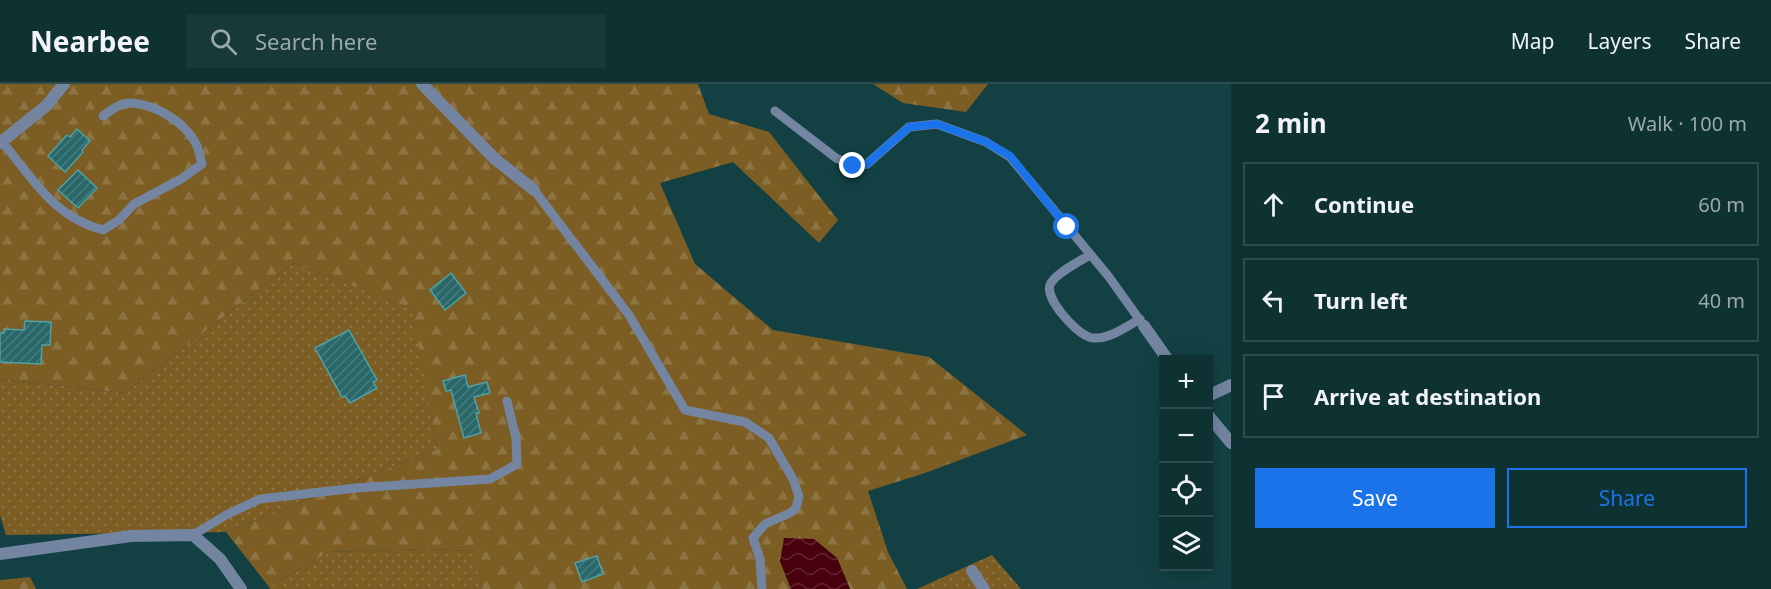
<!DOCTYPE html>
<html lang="en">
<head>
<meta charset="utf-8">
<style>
  body { margin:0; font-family:"Noto Sans",sans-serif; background:#17393a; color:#f1f3f6 }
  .controls { position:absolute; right:18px; bottom:18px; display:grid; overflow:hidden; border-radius:0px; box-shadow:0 3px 15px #0003 }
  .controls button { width:54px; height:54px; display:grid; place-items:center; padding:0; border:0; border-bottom:2px solid #2e4c4d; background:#0e3132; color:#f1f3f6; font:30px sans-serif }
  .stop { position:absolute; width:18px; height:18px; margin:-14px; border:4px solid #1a73e8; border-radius:50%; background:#fff }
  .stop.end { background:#1a73e8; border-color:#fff; box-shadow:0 2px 6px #0008 }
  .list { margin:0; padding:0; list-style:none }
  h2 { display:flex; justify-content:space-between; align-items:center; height:78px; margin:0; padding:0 24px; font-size:26px }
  h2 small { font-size:20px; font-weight:400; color:#9ba9ac }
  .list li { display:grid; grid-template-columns:39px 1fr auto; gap:18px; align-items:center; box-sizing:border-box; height:84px; margin:0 12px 12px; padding:0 12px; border:2px solid #2e4c4d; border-radius:0px }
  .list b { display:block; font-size:22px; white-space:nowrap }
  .list em { font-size:20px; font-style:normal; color:#9ba9ac }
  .actions { display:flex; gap:12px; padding:18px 24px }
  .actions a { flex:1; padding:14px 0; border:2px solid #1a73e8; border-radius:0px; text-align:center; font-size:21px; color:#1a73e8 }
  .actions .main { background:#1a73e8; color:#fff }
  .icon { flex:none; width:33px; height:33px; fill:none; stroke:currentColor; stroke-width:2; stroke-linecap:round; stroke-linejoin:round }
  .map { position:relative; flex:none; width:1231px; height:505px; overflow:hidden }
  header { display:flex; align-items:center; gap:36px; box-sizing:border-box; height:84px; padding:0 30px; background:#0e3132; border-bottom:2px solid #2e4c4d }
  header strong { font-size:28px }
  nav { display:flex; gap:33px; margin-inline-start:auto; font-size:21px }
  .search { width:420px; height:54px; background:#17393a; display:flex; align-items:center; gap:15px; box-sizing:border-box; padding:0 21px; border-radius:0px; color:#9ba9ac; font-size:22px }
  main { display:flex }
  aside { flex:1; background:#0e3132 }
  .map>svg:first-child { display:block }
  .green { fill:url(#green-dots) }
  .forest { fill:url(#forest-firs) }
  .water { fill:url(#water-waves) }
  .building { fill:url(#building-hatch); stroke:#4ea2a6; stroke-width:1.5 }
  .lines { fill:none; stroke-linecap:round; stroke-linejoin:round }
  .service { stroke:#7485a1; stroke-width:9 }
  .minor { stroke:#7485a1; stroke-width:12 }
  .route { stroke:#1a73e8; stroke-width:8 }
</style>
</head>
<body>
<header>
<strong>Nearbee</strong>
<div class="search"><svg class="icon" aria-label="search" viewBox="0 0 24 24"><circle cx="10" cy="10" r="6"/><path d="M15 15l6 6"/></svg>Search here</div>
<nav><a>Map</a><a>Layers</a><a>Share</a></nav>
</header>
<main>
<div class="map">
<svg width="1231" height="505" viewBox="0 0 1231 505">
  <defs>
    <pattern id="green-dots" width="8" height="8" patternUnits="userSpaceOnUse" patternTransform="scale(1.5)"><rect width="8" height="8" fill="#7c5d23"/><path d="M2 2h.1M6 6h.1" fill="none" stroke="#8d7443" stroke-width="1.8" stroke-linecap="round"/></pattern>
    <pattern id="forest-firs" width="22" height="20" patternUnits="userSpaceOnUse" patternTransform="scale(1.5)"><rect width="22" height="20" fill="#7c5d23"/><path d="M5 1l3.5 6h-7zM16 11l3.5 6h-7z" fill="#8d7443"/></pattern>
    <pattern id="water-waves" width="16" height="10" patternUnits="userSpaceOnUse" patternTransform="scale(1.5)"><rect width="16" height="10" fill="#48000c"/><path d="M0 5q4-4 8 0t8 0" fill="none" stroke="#612530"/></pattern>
    <pattern id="building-hatch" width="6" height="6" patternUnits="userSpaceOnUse" patternTransform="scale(1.5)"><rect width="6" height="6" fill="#2a6769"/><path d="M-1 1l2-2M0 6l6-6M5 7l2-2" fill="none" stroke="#477d7f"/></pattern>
  </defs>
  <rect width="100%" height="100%" fill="#134143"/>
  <path class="green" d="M293 179 413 225 437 365 226 448 6 451 0 431V295L125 309Z
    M429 465 475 467 482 505H270L269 503 329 468Z
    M992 471 1021 505H917Z"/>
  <path class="forest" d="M0 0H698L709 30 769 48 838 136 819 159 733 78 660 99 695 180 773 246 929 273 1027 351 925 389 868 407 888 468 907 505H850L837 474 814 456 785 454 780 477 791 505H482L474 467 429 465 329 468 269 503 226 448 437 365 412 225 293 179 125 309 0 295Z
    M873 0H988L966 28 903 19Z
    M30 493 36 505H0V496Z"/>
  <path class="water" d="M784 454 814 455 837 474 850 505H791L780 477Z"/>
  <path class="building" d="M77 45 90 57 82 66 83 68 65 88 48 72 67 51 70 53Z
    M78 86 97 104 78 124 58 106Z
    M451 189 466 209 445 226 430 206Z
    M25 237 51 238 50 261H42L41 280 0 278V249H4V245L24 246Z
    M349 246 377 296 373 298 377 304 350 319 345 312 342 313 315 264Z
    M465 291 468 303 487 298 490 309 474 313 479 329H476L481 349 464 354 451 306 446 307 443 297Z
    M597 472 603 490 582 498 575 479Z"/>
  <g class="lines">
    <path class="service" d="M775 27 836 74 853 82 867 80 909 43 937 40 986 58 1010 73 1109 193 1144 242
      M2 58C34 95 52 132 103 146L119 136 134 120 181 95 202 80C200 73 199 64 195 58 183 37 156 21 132 19 121 18 111 26 103 32
      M534 106 629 231 685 326 745 338 769 354 793 395 799 412 796 424 790 429 765 440 753 454 760 475 762 505
      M1090 171C1080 177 1054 190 1050 201 1045 215 1076 249 1089 253 1090 254 1096 254 1098 254 1112 253 1128 242 1140 235
      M193 451 226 431 260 415 356 404 490 395 517 380 516 354 507 317"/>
    <path class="minor" d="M422 0 495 75 534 106
      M0 59 46 22 64 0
      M1144 242 1168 276
      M1208 312 1231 301
      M1208 331 1231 359
      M0 470 131 452 193 451 220 475 241 505
      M972 487 984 505"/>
  </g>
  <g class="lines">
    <path class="route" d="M853 82 867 80 909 43 937 40 986 58 1010 72 1067 143"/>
  </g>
</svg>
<div class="controls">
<button>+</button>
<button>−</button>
<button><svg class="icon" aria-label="locate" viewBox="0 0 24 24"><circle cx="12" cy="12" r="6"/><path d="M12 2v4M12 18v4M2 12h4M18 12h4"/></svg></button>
<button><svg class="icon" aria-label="layers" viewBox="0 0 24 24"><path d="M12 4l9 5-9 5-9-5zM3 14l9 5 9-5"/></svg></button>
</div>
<div class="stop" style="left:1067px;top:143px"></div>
<div class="stop end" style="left:853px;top:82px"></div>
</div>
<aside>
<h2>2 min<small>Walk · 100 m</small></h2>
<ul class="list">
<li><svg class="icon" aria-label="ahead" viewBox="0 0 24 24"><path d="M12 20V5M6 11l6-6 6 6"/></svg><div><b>Continue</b></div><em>60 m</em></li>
<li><svg class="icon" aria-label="left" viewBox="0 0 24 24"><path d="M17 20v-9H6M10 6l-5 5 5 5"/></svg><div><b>Turn left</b></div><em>40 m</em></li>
<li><svg class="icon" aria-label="arrive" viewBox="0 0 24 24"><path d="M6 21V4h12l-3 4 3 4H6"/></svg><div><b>Arrive at destination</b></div></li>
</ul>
<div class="actions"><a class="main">Save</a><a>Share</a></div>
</aside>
</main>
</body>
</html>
